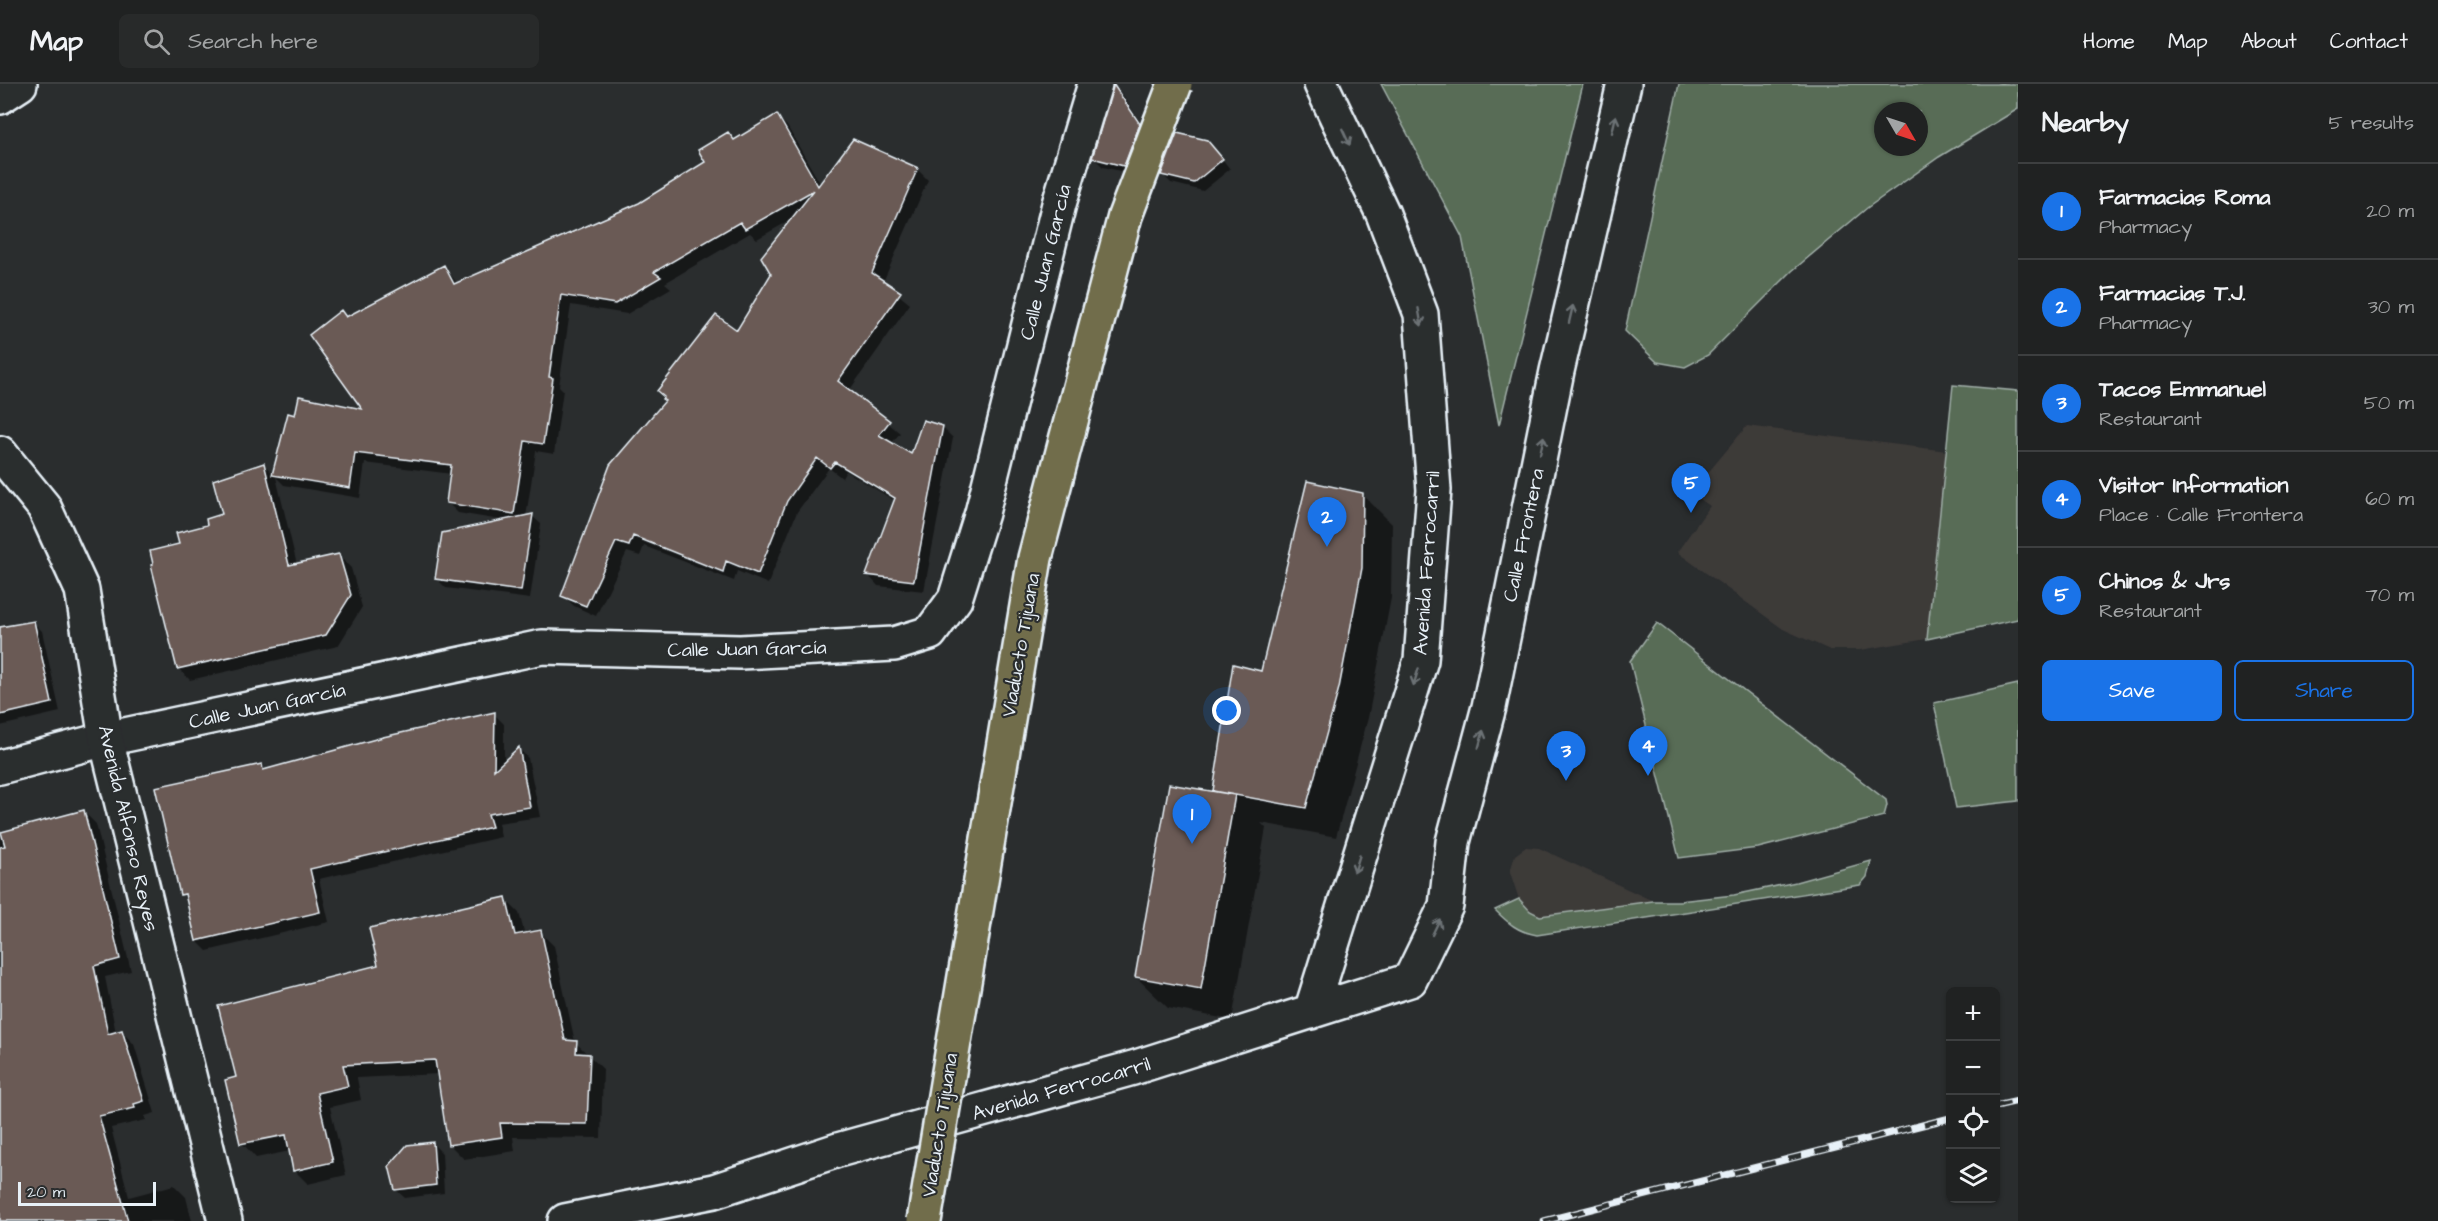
<!DOCTYPE html>
<html lang="en">
<head>
<meta charset="utf-8">
<style>
  body { margin:0; font-family:"Architects Daughter",sans-serif; background:#282a2a; color:#f1f3f6 }
  .controls { position:absolute; right:18px; bottom:18px; display:grid; overflow:hidden; border-radius:9px; box-shadow:0 2px 4px #0004 }
  .controls button { width:54px; height:54px; display:grid; place-items:center; padding:0; border:0; border-bottom:2px solid #3d3f40; background:#202222; color:#f1f3f6; font:30px sans-serif }
  .compass { position:absolute; left:1874px; top:18px; width:54px; height:54px; border-radius:50%; background:#202222; box-shadow:0 2px 4px #0004; rotate:129deg }
  .scale { position:absolute; left:18px; bottom:15px; width:138px; box-sizing:border-box; padding-left:6px; border:3px solid #e8f1f8; border-top:0; font-size:16px; line-height:21px; white-space:nowrap; color:#e8f1f8; -webkit-text-stroke:4px #2a2d2e; paint-order:stroke }
  .you { position:absolute; left:1227px; top:627px; width:21px; height:21px; margin:-15px; border:4px solid #fff; border-radius:50%; background:#1a73e8; box-shadow:0 0 0 9px #1a73e833 }
  .badge { display:grid; place-items:center; width:39px; height:39px; border-radius:50%; background:#1a73e8; color:#fff; font-size:20px; font-weight:700 }
  .pin { position:absolute; translate:-50% -50px; filter:drop-shadow(0 2px 3px #0008) }
  .pin::after { content:''; position:absolute; top:32px; width:21px; height:18px; background:inherit; clip-path:polygon(0 0,100% 0,50% 100%) }
  .list { margin:0; padding:0; list-style:none }
  h2 { display:flex; justify-content:space-between; align-items:center; height:78px; margin:0; padding:0 24px; font-size:26px }
  h2 small { font-size:20px; font-weight:400; color:#a2a4a5 }
  .list li { display:grid; grid-template-columns:39px 1fr auto; gap:18px; align-items:center; box-sizing:border-box; height:96px; padding:0 24px; border-top:2px solid #3d3f40 }
  .list b { display:block; font-size:22px; white-space:nowrap }
  .list p { margin:0; font-size:20px; white-space:nowrap; color:#a2a4a5 }
  .list em { font-size:20px; font-style:normal; color:#a2a4a5 }
  .actions { display:flex; gap:12px; padding:18px 24px }
  .actions a { flex:1; padding:14px 0; border:2px solid #1a73e8; border-radius:9px; text-align:center; font-size:21px; color:#1a73e8 }
  .actions .main { background:#1a73e8; color:#fff }
  .icon { flex:none; width:33px; height:33px; fill:none; stroke:currentColor; stroke-width:2; stroke-linecap:round; stroke-linejoin:round }
  .map { position:relative; flex:none; width:2018px; height:1137px; overflow:hidden }
  header { display:flex; align-items:center; gap:36px; box-sizing:border-box; height:84px; padding:0 30px; background:#202222; border-bottom:2px solid #3d3f40 }
  header strong { font-size:28px }
  nav { display:flex; gap:33px; margin-inline-start:auto; font-size:21px }
  .search { width:420px; height:54px; background:#282a2a; display:flex; align-items:center; gap:15px; box-sizing:border-box; padding:0 21px; border-radius:9px; color:#a2a4a5; font-size:22px }
  main { display:flex }
  aside { flex:1; background:#202222 }
  .map>svg:first-child { display:block }
  .built { fill:#3e3a39 }
  .green { fill:#596c57; stroke:#a0aea8; stroke-width:1.5; fill-rule:evenodd }
  .shadow { fill:#0007 }
  .building { fill:#6b5a54; stroke:#e8f1f8; stroke-width:1.5 }
  .lines { fill:none; stroke-linecap:round; stroke-linejoin:round }
  .street-casing { stroke:#e8f1f8; stroke-width:38 }
  .secondary-casing { stroke:#e8f1f8; stroke-width:38 }
  .street { stroke:#2a2d2e; stroke-width:33 }
  .secondary { stroke:#2a2d2e; stroke-width:33 }
  .rail-casing { stroke:#e8f1f8; stroke-width:7 }
  .rail { stroke:#2a2d2e; stroke-width:4.5; stroke-dasharray:14; stroke-linecap:butt }
  .highway-bridge-casing { stroke:#e8f1f8; stroke-width:38; stroke-linecap:butt }
  .highway-bridge { stroke:#716d4b; stroke-width:33 }
  .oneway { stroke:#6c7275 }
  .labels { text-anchor:middle; stroke-width:4.5; stroke-linejoin:round; paint-order:stroke }
  .street-label { font-size:20px; fill:#e8f1f8; stroke:#2a2d2e }
</style>
</head>
<body>
<header>
<strong>Map</strong>
<div class="search"><svg class="icon" aria-label="search" viewBox="0 0 24 24"><circle cx="10" cy="10" r="6"/><path d="M15 15l6 6"/></svg>Search here</div>
<nav><a>Home</a><a>Map</a><a>About</a><a>Contact</a></nav>
</header>
<main>
<div class="map">
<svg width="2018" height="1137" viewBox="0 0 2018 1137">
  <rect width="100%" height="100%" fill="#2a2d2e"/>
  <filter id="ink" filterUnits="userSpaceOnUse"><feTurbulence type="fractalNoise" baseFrequency=".0167" numOctaves="2"/><feDisplacementMap in="SourceGraphic" scale="12" xChannelSelector="R" yChannelSelector="G"/><feConvolveMatrix kernelMatrix="1 2 1 2 8 2 1 2 1" color-interpolation-filters="sRGB"/></filter>
  <g filter="url(#ink)">
    <path class="built" d="M1747 342 1947 367 1927 555 1860 566H1830L1783 545 1677 468 1710 422 1691 409Z
      M1526 763 1539 764 1653 817 1540 832 1530 827 1519 815 1510 788 1515 771Z"/>
    <path class="green" d="M1381 0H1583L1499 341 1462 153Z
      M1679 0H2018V25L1939 73 1867 124 1792 187 1708 271 1685 283 1657 278 1625 247ZM1883 27H1919V63H1883Z
      M1953 301 2018 307V535L1927 555Z
      M1657 539 1886 716 1887 721 1884 732 1758 764 1679 774 1630 577Z
      M2018 600V717L1956 724 1934 619Z
      M1871 777 1867 793 1860 801 1537 851C1518 848 1508 839 1495 826L1519 815 1530 827 1540 832 1653 817H1679L1734 811 1796 798Z"/>
    <path class="shadow" d="M1114 2 1122 10 1148 50 1133 90 1103 83 1094 74Z
      M777 32 787 42 821 101 917 85 928 96 883 198 910 220 849 307 900 349 891 360 912 372 942 343 953 354 924 507 878 502 868 491 895 417 846 387 842 394 829 384 797 428 768 500 737 487 734 497 644 462 640 472 627 468 596 532 574 522 563 511 737 248 773 190 794 134 757 155 750 149 665 199 671 204 627 230 571 221 559 302 563 306 554 370 536 367 526 433 532 432 541 440 530 515 446 504 437 495 506 437 458 429 448 419 452 390 365 379 360 414 284 401 276 393 297 481 339 472 351 484 362 523 338 562 190 596 178 584 180 461 224 431 264 380 273 390 296 333 366 327 347 234 444 183 458 200 639 121 707 79Z
      M1216 67 1230 85 1203 107 1171 99 1162 90Z
      M1362 410 1392 440 1391 514 1368 634 1336 753 1261 739 1266 744 1232 936 1168 924 1136 893 1218 710 1215 706 1262 588Z
      M33 538 42 547 60 628 0 642V545Z
      M494 630 504 640V679L519 665 528 674 540 733 498 739 501 753 319 795 329 838 207 867 197 857 188 817 182 810 262 681 267 687Z
      M84 728 96 740 131 887 105 893 116 949 122 948 134 960 155 1029 145 1032 146 1036 111 1044 129 1113 174 1101 186 1113 192 1137H0V754Z
      M505 815 519 829 525 851 540 848 554 862 575 958 603 985 601 1054 513 1053 515 1067 464 1075 450 1061 439 990 357 994 361 1016 330 1023 346 1091 308 1100 294 1086 290 1067 256 1074 242 1059 238 994 380 882Z
      M433 1060 442 1069 444 1109 405 1114 396 1106Z"/>
    <path class="building" d="M1113 0 1140 40 1124 82 1092 74Z
      M777 30 818 102 853 55 918 84 872 189 901 208 838 297 890 337 879 351 911 370 923 336 943 342 914 497 866 491 895 414 835 378 830 384 817 374 787 417 758 490 726 477 723 488 633 452 629 462 616 458 586 522 561 512 610 381 665 317 662 315 664 313 657 307 716 231 737 246 771 190 761 173 814 106 745 145 740 138 654 188 661 193 615 220 561 211 549 293 553 294 543 360 525 357 514 430 446 419 451 381 355 369 350 404 272 391 288 329 295 331 299 312 362 325 309 251 341 226 346 233 444 181 454 200 639 119 705 78 698 66 728 48 734 56Z
      M1177 49 1207 56 1223 75 1194 99 1161 91Z
      M264 379 289 481 339 470 351 511 326 551 177 585 151 481 153 480 150 467 179 460 176 449 207 441 206 435 222 430 213 396Z
      M1307 397 1363 409 1362 484 1339 604 1306 724 1213 707 1233 580 1261 587Z
      M533 430 521 507 435 495 442 449Z
      M34 537 52 619 0 631V543Z
      M495 628 494 686 519 663 530 723 488 730 492 743 310 785 320 828 196 857 185 810 180 811 155 703 262 680 263 686 383 653Z
      M1169 700 1235 711 1201 905 1135 893Z
      M84 726 120 875 94 882 108 950 122 946 144 1017 134 1020 135 1024 99 1032 128 1137H0V763L5 762 1 748Z
      M506 813 515 851 541 846 565 956 577 957 576 969 590 970 587 1040 500 1039 502 1053 448 1061 435 976 343 981 348 1002 317 1009 333 1078 293 1087 286 1051 240 1060 225 996 236 993 218 922 378 881 369 844Z
      M433 1058 436 1101 395 1106 389 1082 407 1061Z"/>
    <g class="lines">
      <defs>
        <path id="street" d="M0 683 106 655 542 563 740 568 894 560 930 549 955 515 982 429 1059 120 1095 0"/>
        <path id="secondary" d="M0 13 20 0
          M0 369 44 423 82 506 106 655 225 1137
          M1311 928 1421 576 1434 406 1421 230 1383 130 1321 0
          M565 1137 714 1107 838 1066 1133 984 1410 896 1446 822 1453 758 1489 623 1557 287 1624 0"/>
      </defs>
      <use href="#street" class="street-casing"/>
      <use href="#secondary" class="secondary-casing"/>
      <use href="#street" class="street"/>
      <use href="#secondary" class="secondary"/>
      <defs>
        <path id="rail" d="M1996 1022 2018 1017
          M1544 1137 1950 1034"/>
      </defs>
      <use href="#rail" class="rail-casing"/>
      <use href="#rail" class="rail"/>
      <defs>
        <path id="highway-bridge" d="M924 1137 1035 474 1125 132 1175 0"/>
      </defs>
      <use href="#highway-bridge" class="highway-bridge-casing"/>
      <use href="#highway-bridge" class="highway-bridge"/>
    </g>
    <defs><path id="oneway-shaft" d="M-6 0H5M1.5-3L5.5 0L1.5 3" fill="none" stroke-width="1.6" stroke-linecap="round" stroke-linejoin="round" transform="scale(1.5)"/></defs>
    <g class="oneway">
      <use href="#oneway-shaft" transform="translate(1614 40) rotate(-77)"/>
      <use href="#oneway-shaft" transform="translate(1346 53) rotate(65)"/>
      <use href="#oneway-shaft" transform="translate(1571 230) rotate(-77)"/>
      <use href="#oneway-shaft" transform="translate(1420 233) rotate(80)"/>
      <use href="#oneway-shaft" transform="translate(1542 361) rotate(-78)"/>
      <use href="#oneway-shaft" transform="translate(1416 593) rotate(107)"/>
      <use href="#oneway-shaft" transform="translate(1481 655) rotate(-75)"/>
      <use href="#oneway-shaft" transform="translate(1357 780) rotate(107)"/>
      <use href="#oneway-shaft" transform="translate(1436 843) rotate(-64)"/>
    </g>
  </g>
  <g class="labels">
    <g class="street-label">
      <text transform="translate(1045 178) rotate(-76)" y="7">Calle Juan García</text>
      <text transform="translate(1523 451) rotate(-78)" y="7">Calle Frontera</text>
      <text transform="translate(1426 479) rotate(-86)" y="7">Avenida Ferrocarril</text>
      <text transform="translate(1020 561) rotate(-80)" y="7">Viaducto Tijuana</text>
      <text transform="translate(747 564) rotate(-1)" y="7">Calle Juan García</text>
      <text transform="translate(267 621) rotate(-12)" y="7">Calle Juan García</text>
      <text transform="translate(129 744) rotate(77)" y="7">Avenida Alfonso Reyes</text>
      <text transform="translate(1061 1004) rotate(-16)" y="7">Avenida Ferrocarril</text>
      <text transform="translate(939 1041) rotate(-81)" y="7">Viaducto Tijuana</text>
    </g>
  </g>
</svg>
<div class="controls">
<button>+</button>
<button>−</button>
<button><svg class="icon" aria-label="locate" viewBox="0 0 24 24"><circle cx="12" cy="12" r="6"/><path d="M12 2v4M12 18v4M2 12h4M18 12h4"/></svg></button>
<button><svg class="icon" aria-label="layers" viewBox="0 0 24 24"><path d="M12 4l9 5-9 5-9-5zM3 14l9 5 9-5"/></svg></button>
</div>
<svg class="compass" viewBox="-18 -18 36 36"><path d="M0-13l5 13h-10z" fill="#e53935"/><path d="M0 13l5-13h-10z" fill="#a2a4a5"/></svg>
<div class="scale">20 m</div>
<div class="you"></div>
<div class="pin badge" style="left:1192px;top:760px">1</div>
<div class="pin badge" style="left:1327px;top:463px">2</div>
<div class="pin badge" style="left:1566px;top:697px">3</div>
<div class="pin badge" style="left:1648px;top:692px">4</div>
<div class="pin badge" style="left:1691px;top:429px">5</div>
</div>
<aside>
<h2>Nearby<small>5 results</small></h2>
<ul class="list">
<li><span class="badge">1</span><div><b>Farmacias Roma</b><p>Pharmacy</p></div><em>20 m</em></li>
<li><span class="badge">2</span><div><b>Farmacias T.J.</b><p>Pharmacy</p></div><em>30 m</em></li>
<li><span class="badge">3</span><div><b>Tacos Emmanuel</b><p>Restaurant</p></div><em>50 m</em></li>
<li><span class="badge">4</span><div><b>Visitor Information</b><p>Place · Calle Frontera</p></div><em>60 m</em></li>
<li><span class="badge">5</span><div><b>Chinos &amp; Jrs</b><p>Restaurant</p></div><em>70 m</em></li>
</ul>
<div class="actions"><a class="main">Save</a><a>Share</a></div>
</aside>
</main>
</body>
</html>
